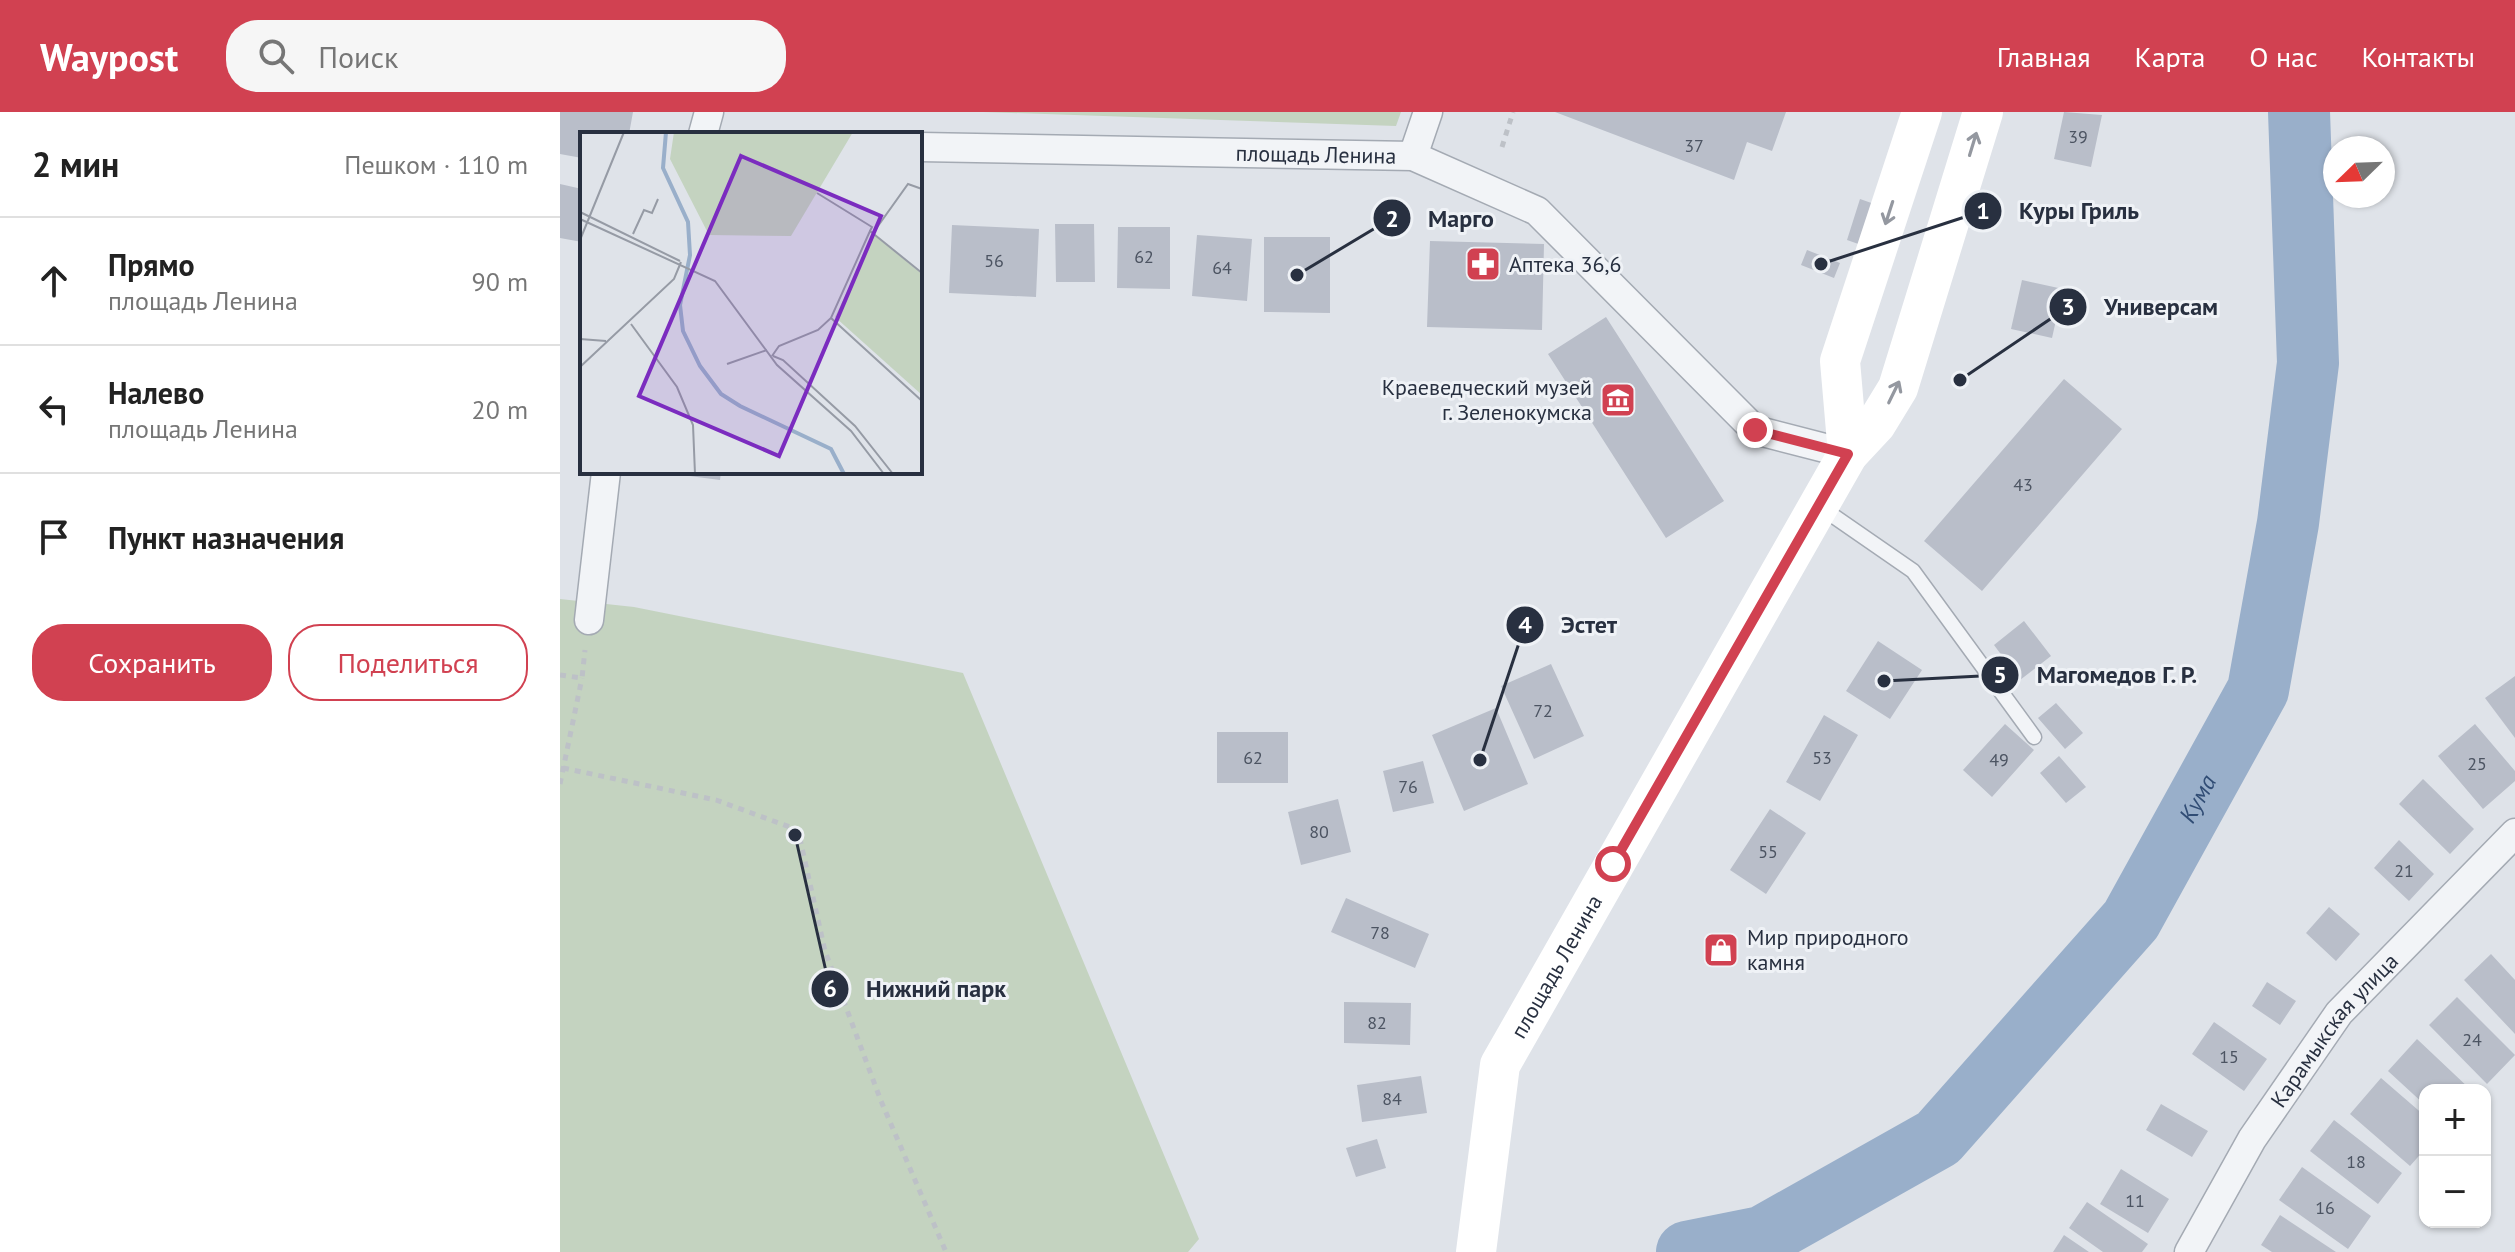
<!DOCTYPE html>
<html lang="ru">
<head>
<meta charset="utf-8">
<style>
  body { margin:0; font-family:"PT Sans",sans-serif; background:#f6f6f6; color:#222 }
  .controls { position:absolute; right:24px; bottom:24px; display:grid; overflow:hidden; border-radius:16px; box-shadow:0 2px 6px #0004 }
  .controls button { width:72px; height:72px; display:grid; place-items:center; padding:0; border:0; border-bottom:2px solid #e0e0e0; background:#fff; color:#222; font:40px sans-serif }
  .compass { position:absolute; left:1763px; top:24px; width:72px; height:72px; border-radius:50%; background:#fff; box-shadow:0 2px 6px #0004; rotate:247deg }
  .stop { position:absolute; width:24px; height:24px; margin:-18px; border:6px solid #d14151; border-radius:50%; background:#fff }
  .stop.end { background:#d14151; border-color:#fff; box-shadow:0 2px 8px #0008 }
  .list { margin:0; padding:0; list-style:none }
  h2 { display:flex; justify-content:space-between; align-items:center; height:104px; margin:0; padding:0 32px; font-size:34px }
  h2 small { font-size:26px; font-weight:400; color:#767676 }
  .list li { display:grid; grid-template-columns:52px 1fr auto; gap:24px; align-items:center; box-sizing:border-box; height:128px; padding:0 32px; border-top:2px solid #e0e0e0 }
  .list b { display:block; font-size:30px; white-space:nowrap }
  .list p { margin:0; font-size:26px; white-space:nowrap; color:#767676 }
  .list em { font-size:26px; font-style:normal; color:#767676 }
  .actions { display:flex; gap:16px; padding:24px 32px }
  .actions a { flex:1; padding:18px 0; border:2px solid #d14151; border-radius:32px; text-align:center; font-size:28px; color:#d14151 }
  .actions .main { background:#d14151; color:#fff }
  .icon { flex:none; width:44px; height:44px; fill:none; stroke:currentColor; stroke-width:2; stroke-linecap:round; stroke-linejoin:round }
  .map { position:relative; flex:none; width:1955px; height:1140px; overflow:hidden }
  header { display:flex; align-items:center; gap:48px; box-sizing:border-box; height:112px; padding:0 40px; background:#d14151; color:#fff }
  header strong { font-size:38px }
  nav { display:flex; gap:44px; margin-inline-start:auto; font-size:28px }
  .search { width:560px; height:72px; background:#f6f6f6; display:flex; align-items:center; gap:20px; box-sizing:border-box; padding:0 28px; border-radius:32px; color:#767676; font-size:30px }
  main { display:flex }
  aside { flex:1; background:#fff }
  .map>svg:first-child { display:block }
  .green { fill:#c4d3c0 }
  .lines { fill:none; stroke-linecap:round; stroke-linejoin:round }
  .river { stroke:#99afca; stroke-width:62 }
  .building { fill:#b9bec9 }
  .lane-casing { stroke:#a4aab3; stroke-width:17 }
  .street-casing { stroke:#a4aab3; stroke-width:31 }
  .path { stroke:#bdc1c7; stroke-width:5; stroke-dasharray:6 6; stroke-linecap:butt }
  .lane { stroke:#f2f4f7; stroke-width:14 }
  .street { stroke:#f2f4f7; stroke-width:28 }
  .secondary { stroke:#fff; stroke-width:40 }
  .oneway { stroke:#9498a0 }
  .route { stroke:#d14151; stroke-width:10 }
  .labels { text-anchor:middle; stroke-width:6; stroke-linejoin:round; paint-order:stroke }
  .number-label { font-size:18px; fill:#4c5462 }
  .street-label { font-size:22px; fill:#283040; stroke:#eff2f6 }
  .poi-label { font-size:22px; fill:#283040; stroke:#eff2f6; text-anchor:start }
  .water-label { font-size:24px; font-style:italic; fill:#314d75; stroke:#eff2f6 }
  .inset-river { fill:none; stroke:#99afca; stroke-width:4 }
  .inset-road { fill:none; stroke:#969ba5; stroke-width:2 }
  .view { fill:#7b2cbf; fill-opacity:0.15; stroke:#7b2cbf; stroke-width:4 }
  .inset-edge { fill:none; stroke:#283040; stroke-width:4 }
  .leader { fill:none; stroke:#283040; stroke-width:3 }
  .callout-dot { fill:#283040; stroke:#eff2f6; stroke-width:3 }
  .mark-label { font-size:24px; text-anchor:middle; font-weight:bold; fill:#fff }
  .callout-label { font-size:24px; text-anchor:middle; font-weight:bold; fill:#283040; stroke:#eff2f6; stroke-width:6; stroke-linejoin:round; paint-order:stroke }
</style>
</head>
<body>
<header>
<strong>Waypost</strong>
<div class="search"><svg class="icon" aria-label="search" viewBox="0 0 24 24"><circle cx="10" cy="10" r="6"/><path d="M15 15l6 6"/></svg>Поиск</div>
<nav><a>Главная</a><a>Карта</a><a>О нас</a><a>Контакты</a></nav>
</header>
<main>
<aside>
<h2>2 мин<small>Пешком · 110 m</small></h2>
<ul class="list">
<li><svg class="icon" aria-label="ahead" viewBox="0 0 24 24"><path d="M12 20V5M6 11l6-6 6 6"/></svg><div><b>Прямо</b><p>площадь Ленина</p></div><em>90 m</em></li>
<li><svg class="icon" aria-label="left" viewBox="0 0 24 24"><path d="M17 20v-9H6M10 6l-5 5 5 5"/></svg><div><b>Налево</b><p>площадь Ленина</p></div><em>20 m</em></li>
<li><svg class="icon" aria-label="arrive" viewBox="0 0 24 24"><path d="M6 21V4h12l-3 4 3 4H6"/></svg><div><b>Пункт назначения</b></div></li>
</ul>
<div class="actions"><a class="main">Сохранить</a><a>Поделиться</a></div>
</aside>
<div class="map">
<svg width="1955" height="1140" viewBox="0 0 1955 1140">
  <rect width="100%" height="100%" fill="#dfe3e9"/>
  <path class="green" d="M423 0H841L836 14Z
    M0 487 74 495 403 561 639 1127 628 1140H0Z"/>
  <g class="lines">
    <path class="river" id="s1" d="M1127 1140 1202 1125 1378 1026 1571 808 1698 578 1728 411 1748 251 1739 0"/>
  </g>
  <path class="building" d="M0 0H73L69 22H22V46L0 42Z
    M995 0H1226L1212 39 1187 30 1174 68Z
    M1504 0 1542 3 1531 55 1494 47Z
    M0 72 22 77V130L0 126Z
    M1300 87 1320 94 1307 135 1287 128Z
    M495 112H534L535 170H496Z
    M392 113 479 117 476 185 389 181Z
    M558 115H610V177L557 176Z
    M637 123 692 127 687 189 632 184Z
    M704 125H770V201L704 200Z
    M870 129 984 132 982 218 867 215Z
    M1247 138 1280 151 1274 166 1241 153Z
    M1462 168 1503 177 1492 226 1451 217Z
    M1046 205 1164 389 1106 426 988 242Z
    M1504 267 1562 317 1422 479 1364 429Z
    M99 360H161L160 368Z
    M1464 509 1491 544 1460 568 1434 533Z
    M1318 529 1362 558 1330 607 1286 579Z
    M991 552 1024 624 974 647 941 574Z
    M1955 564V626L1925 586Z
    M1496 591 1523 621 1505 637 1478 606Z
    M936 596 968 672 904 699 872 623Z
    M1264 603 1298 623 1260 689 1226 670Z
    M1445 612 1474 638 1432 685 1403 658Z
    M1915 612 1955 659V669L1923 697 1878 644Z
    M657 620H728V671H657Z
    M1499 644 1526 675 1506 691 1480 661Z
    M863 649 874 691 833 700 823 659Z
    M1863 667 1914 717 1890 742 1839 692Z
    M778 687 791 740 741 753 728 700Z
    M1210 697 1246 721 1206 782 1170 758Z
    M1839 728 1874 762 1849 789 1814 756Z
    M786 786 869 822 855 856 771 820Z
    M1769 795 1800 822 1776 849 1746 821Z
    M1931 842 1955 868V922L1904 868Z
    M1707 870 1736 889 1720 913 1692 894Z
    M1897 885 1955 943 1927 972 1869 913Z
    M784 890 851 891 850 933 784 931Z
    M1654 910 1707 947 1684 979 1632 942Z
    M1857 927 1911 978H1865V993L1828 959Z
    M861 964 867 1001 802 1010 797 973Z
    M1821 966 1865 1004V1037L1850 1054 1790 1002Z
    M1601 992 1648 1019 1632 1045 1586 1018Z
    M1774 1008 1842 1061 1818 1092 1750 1039Z
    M817 1027 826 1056 796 1065 786 1036Z
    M1742 1055 1811 1104 1788 1137 1719 1088Z
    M1561 1057 1609 1087 1588 1121 1540 1092Z
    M1527 1090 1588 1132 1582 1140H1543L1509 1116Z
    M1720 1103 1776 1140H1712L1701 1133Z
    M1504 1123 1529 1140H1493Z"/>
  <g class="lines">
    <defs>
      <path id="lane" d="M1259 394 1353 459 1474 625"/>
      <g id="street">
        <path d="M143 22 149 0"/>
        <path id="s2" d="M360 35 853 44 977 99 1195 318 1288 342"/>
        <path d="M853 44 868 0"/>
        <path d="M29 508 46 360"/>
        <path id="s3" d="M1629 1140 1692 1027 1779 901 1955 721"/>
      </g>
    </defs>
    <use href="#lane" class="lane-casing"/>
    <use href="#street" class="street-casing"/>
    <path class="path" d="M942 35 953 0
      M0 563 22 566 25 538
      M3 656 156 688 238 718 265 839 321 989 386 1140
      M0 672 22 566"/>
    <use href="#lane" class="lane"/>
    <use href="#street" class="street"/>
    <g class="secondary">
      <path d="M1288 342 1280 249 1362 0"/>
      <path id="s4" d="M916 1140 940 953 1288 342 1316 312 1338 276 1423 0"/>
    </g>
  </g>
  <defs><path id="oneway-shaft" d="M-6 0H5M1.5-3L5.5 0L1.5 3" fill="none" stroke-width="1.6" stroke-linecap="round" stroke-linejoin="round" transform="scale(2)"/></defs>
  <g class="oneway">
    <use href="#oneway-shaft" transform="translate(1413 32) rotate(-73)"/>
    <use href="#oneway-shaft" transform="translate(1329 101) rotate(108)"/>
    <use href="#oneway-shaft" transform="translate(1334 280) rotate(-64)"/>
  </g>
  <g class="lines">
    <path class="route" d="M1053 752 1288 342 1195 318"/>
  </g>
  <defs>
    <symbol id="pharmacy-square" viewBox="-11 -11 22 22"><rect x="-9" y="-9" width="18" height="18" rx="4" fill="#d14151" stroke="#eff2f6"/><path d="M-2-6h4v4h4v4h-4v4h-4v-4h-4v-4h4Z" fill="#fff"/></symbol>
    <symbol id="museum-square" viewBox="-11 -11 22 22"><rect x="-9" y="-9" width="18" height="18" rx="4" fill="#d14151" stroke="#eff2f6"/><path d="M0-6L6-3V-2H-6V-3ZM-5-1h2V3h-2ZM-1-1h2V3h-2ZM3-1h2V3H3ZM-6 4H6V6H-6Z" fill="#fff"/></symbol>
    <symbol id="shop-square" viewBox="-11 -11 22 22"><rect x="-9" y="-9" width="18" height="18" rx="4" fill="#d14151" stroke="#eff2f6"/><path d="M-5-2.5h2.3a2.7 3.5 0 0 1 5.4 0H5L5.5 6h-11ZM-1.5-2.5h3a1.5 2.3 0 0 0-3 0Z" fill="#fff"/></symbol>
  </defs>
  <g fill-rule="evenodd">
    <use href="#pharmacy-square" x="903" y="132" width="40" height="40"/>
    <use href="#museum-square" x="1038" y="268" width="40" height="40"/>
    <use href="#shop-square" x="1141" y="818" width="40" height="40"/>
  </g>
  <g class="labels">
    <g class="number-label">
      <text x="1518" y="31">39</text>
      <text x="1134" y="40">37</text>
      <text x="584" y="151">62</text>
      <text x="434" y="155">56</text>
      <text x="662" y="162">64</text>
      <text x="1463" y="379">43</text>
      <text x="983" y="605">72</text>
      <text x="693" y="652">62</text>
      <text x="1262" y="652">53</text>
      <text x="1439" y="654">49</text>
      <text x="1917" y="658">25</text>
      <text x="848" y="681">76</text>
      <text x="759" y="726">80</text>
      <text x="1208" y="746">55</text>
      <text x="1844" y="765">21</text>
      <text x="820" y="827">78</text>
      <text x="817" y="917">82</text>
      <text x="1912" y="934">24</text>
      <text x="1669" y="951">15</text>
      <text x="832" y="993">84</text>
      <text x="1796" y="1056">18</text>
      <text x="1575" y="1095">11</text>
      <text x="1765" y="1102">16</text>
    </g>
    <g class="street-label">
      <text dy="8" stroke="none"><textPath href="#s2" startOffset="396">площадь Ленина</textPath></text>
      <text dy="8" stroke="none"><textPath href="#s4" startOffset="302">площадь Ленина</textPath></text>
      <text dy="8" stroke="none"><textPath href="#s3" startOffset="266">Карамыкская улица</textPath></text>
    </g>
    <g class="poi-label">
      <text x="949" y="160">Аптека 36,6</text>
      <text x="1032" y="283" text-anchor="end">Краеведческий музей<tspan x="1032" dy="25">г. Зеленокумска</tspan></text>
      <text x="1187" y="833">Мир природного<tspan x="1187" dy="25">камня</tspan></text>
    </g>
    <g class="water-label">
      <text dy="8" stroke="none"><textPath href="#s1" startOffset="708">Кума</textPath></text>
    </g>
  </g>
  <g transform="translate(20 20)">
    <rect width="342" height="342" fill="#dfe3e9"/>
    <path d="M94 0H273L211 104 129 103 90 27ZM294 103 342 142V263L255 185Z" fill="#c4d3c0"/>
    <path class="inset-river" d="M86 0 83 36 108 90 110 123 100 173 103 199 120 234 141 262 160 274 251 317 264 342"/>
    <path class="inset-road" d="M237 61 292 95 290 99 342 141M0 80 100 129M0 87 135 149 197 233 271 299 304 342M293 101 328 52 342 57M53 102 64 78 72 81 78 67M0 108 44 0M251 186 342 269M51 192 97 255 113 293 115 342M0 207 26 209M192 224 199 214 238 198 251 186 290 99M193 224 203 228 275 294 313 342M147 232 187 218M0 235 94 147 101 130"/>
    <path class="view" d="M161 24 301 84 199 324 59 264Z"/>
    <rect width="342" height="342" class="inset-edge"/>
  </g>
  <path class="leader" d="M1261 152L1423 99M737 163L832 106M1400 268L1508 195M920 648L965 513M1324 569L1440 563M235 723L270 877"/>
  <g class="callout-dot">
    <circle cx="1261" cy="152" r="8"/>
    <circle cx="737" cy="163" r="8"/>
    <circle cx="1400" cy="268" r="8"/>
    <circle cx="920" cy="648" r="8"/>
    <circle cx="1324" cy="569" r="8"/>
    <circle cx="235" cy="723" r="8"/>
    <circle cx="1423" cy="99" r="20"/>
    <circle cx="832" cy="106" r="20"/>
    <circle cx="1508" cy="195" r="20"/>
    <circle cx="965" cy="513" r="20"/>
    <circle cx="1440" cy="563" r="20"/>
    <circle cx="270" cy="877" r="20"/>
  </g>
  <g class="mark-label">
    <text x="1423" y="107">1</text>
    <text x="832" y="115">2</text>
    <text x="1508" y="203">3</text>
    <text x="965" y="521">4</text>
    <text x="1440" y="571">5</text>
    <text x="270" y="885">6</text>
  </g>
  <g class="callout-label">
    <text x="1519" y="107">Куры Гриль</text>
    <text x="901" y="115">Марго</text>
    <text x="1601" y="203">Универсам</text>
    <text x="1029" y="521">Эстет</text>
    <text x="1557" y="571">Магомедов Г. Р.</text>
    <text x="376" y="885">Нижний парк</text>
  </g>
</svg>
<div class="controls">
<button>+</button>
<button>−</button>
</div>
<svg class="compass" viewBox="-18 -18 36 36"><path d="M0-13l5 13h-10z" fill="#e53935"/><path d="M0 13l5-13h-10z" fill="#767676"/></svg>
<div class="stop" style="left:1053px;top:752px"></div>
<div class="stop end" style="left:1195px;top:318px"></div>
</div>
</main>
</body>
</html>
